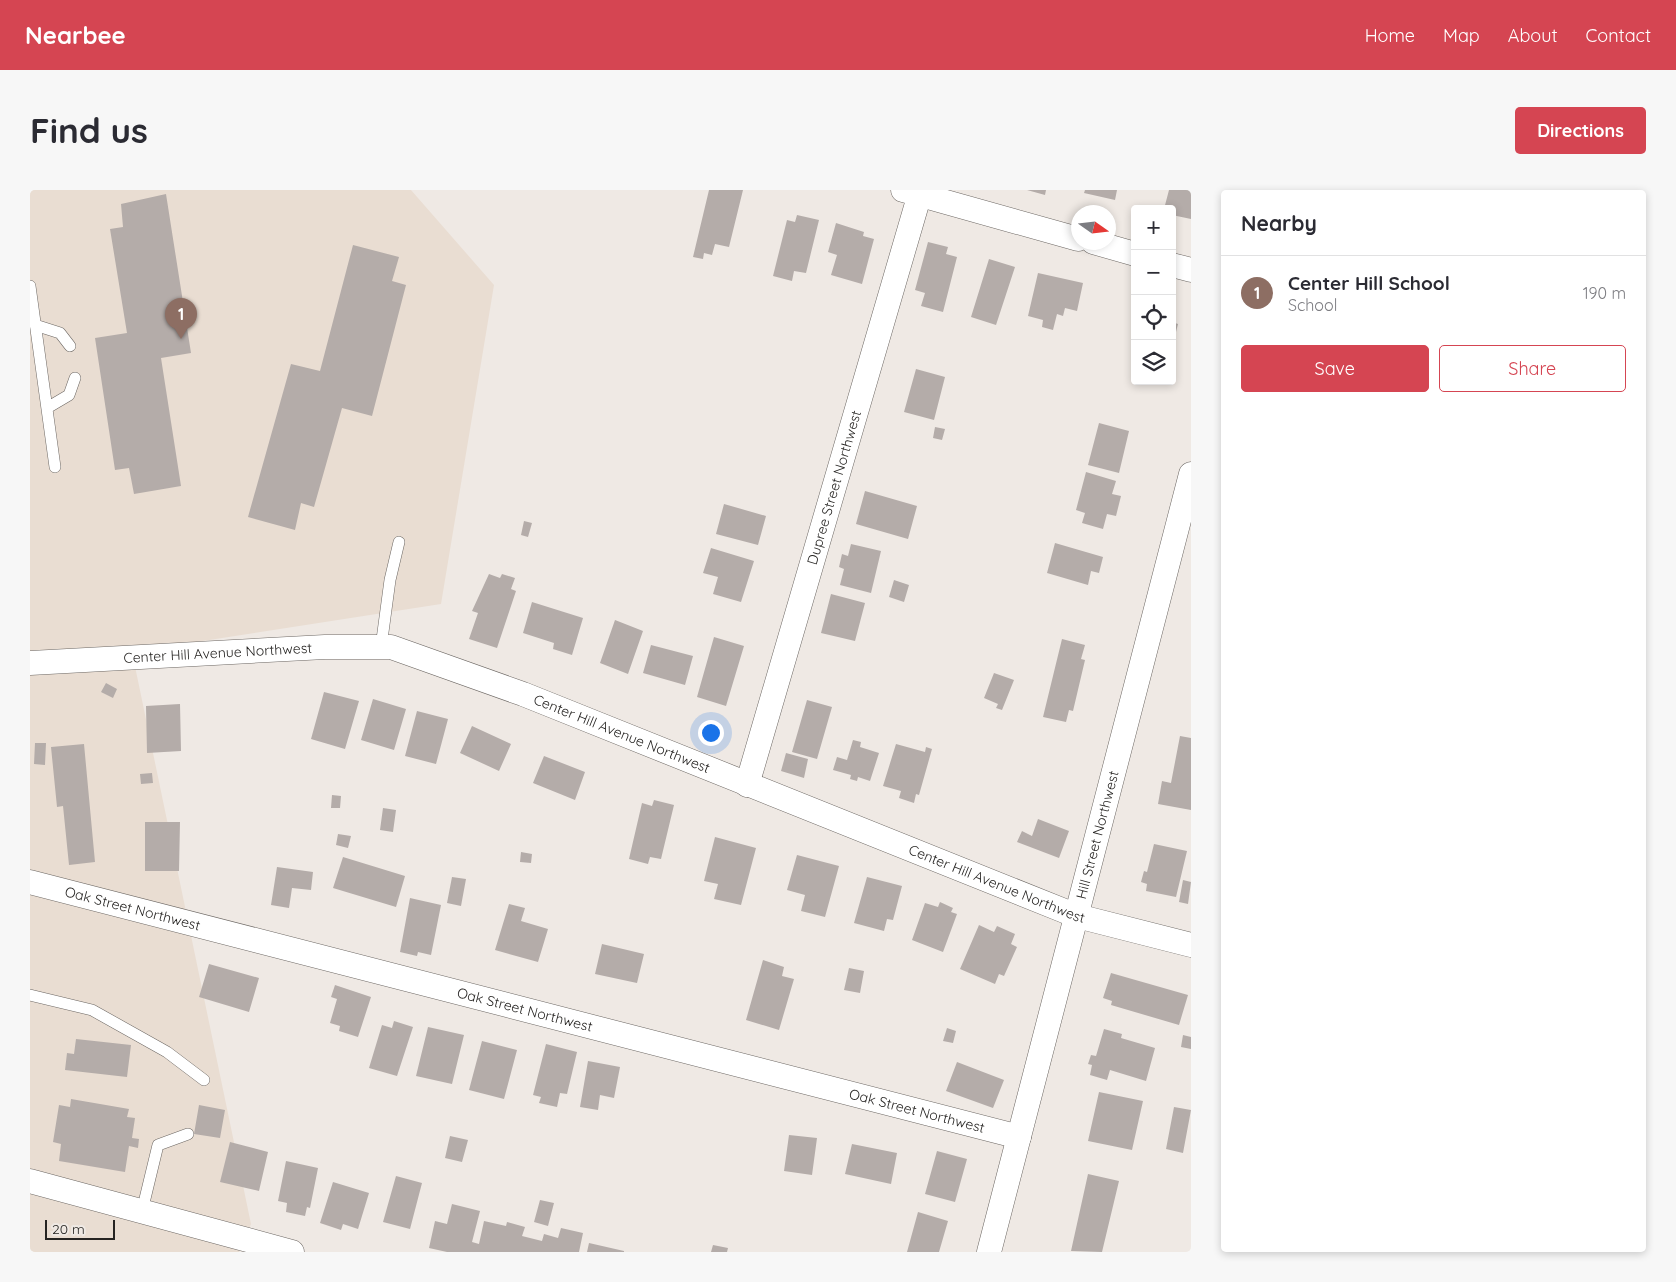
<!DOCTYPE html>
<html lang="en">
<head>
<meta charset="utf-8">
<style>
  body { margin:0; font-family:Quicksand,sans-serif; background:#f7f7f7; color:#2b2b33 }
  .controls { position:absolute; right:15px; top:15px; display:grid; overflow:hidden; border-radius:5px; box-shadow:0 2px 8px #0003 }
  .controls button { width:45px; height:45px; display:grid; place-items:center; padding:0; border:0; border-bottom:1px solid #e1e1e2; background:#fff; color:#2b2b33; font:25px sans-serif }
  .compass { position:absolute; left:1041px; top:15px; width:45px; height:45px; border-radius:50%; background:#fff; box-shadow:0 2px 8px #0003; rotate:104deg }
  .scale { position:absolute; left:15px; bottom:12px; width:70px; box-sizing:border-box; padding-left:5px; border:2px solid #262422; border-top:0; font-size:14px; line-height:18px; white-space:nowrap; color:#262422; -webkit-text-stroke:4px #efe9e4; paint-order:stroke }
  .you { position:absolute; left:680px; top:542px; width:18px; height:18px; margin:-12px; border:4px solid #fff; border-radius:50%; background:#1a73e8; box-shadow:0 0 0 8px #1a73e833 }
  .badge { display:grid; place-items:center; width:32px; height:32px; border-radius:50%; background:#d54552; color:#fff; font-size:16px; font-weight:700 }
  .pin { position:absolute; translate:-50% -41px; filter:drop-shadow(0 1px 2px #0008) }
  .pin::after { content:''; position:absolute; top:26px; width:18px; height:15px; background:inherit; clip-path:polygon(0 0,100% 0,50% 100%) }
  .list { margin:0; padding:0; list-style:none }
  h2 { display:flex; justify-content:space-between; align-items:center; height:65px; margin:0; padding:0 20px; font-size:21px }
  h2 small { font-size:16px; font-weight:400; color:#7c7c81 }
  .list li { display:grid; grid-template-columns:32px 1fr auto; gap:15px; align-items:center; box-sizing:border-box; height:75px; padding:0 20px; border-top:1px solid #e1e1e2 }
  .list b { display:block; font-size:19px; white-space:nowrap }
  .list p { margin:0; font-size:16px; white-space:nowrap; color:#7c7c81 }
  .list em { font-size:16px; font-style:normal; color:#7c7c81 }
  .actions { display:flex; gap:10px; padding:15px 20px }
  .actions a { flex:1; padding:11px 0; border:1px solid #d54552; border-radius:5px; text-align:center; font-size:18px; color:#d54552 }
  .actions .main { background:#d54552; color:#fff }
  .icon { flex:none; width:28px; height:28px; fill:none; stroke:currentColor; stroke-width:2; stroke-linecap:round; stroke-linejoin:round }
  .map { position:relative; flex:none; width:1161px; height:1062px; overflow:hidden; border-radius:5px }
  header { display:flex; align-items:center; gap:30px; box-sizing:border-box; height:70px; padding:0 25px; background:#d54552; color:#fff }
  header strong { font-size:24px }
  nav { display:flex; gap:28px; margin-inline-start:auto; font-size:18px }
  .intro { display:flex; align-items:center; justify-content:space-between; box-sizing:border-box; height:120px; padding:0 30px }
  h1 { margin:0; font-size:35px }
  .button { padding:12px 22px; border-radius:5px; background:#d54552; color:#fff; font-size:18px; font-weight:700 }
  main { display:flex; gap:30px; padding:0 30px }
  aside { flex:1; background:#fff; border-radius:5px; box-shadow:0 2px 8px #0003 }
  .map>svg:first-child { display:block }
  .built { fill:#e9ddd2 }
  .building { fill:#b4aca9 }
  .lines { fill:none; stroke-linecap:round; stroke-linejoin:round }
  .service-casing { stroke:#6c6763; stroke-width:12 }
  .minor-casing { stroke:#6c6763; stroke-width:25 }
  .service { stroke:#fff; stroke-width:11 }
  .minor { stroke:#fff; stroke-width:24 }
  .labels { text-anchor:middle; stroke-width:5; stroke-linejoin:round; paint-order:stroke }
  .street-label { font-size:14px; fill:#262422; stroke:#efe9e4 }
</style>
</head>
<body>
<header>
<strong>Nearbee</strong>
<nav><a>Home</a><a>Map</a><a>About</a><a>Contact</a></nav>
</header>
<div class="intro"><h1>Find us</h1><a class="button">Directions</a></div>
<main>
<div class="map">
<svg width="1161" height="1062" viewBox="0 0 1161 1062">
  <rect width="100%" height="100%" fill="#efe9e4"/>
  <path class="built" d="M0 0H381L464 95 411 414 102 462 221 1034 209 1062H0Z"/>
  <path class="building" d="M679 0H713L699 57 685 54 682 65 674 63 673 69 663 67Z
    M997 0H1016L1015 5Z
    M1055 0H1087L1085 10 1054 3Z
    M1139 0H1161V29L1142 25V19H1134Z
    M136 4 161 163 131 168 151 296 104 304 99 278 85 280 65 148 97 143 80 39 93 37 91 14Z
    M767 25 789 30 776 83 764 81 762 91 743 86 757 30 765 32Z
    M806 33 834 42 833 46 844 49 832 94 801 85 807 65 798 62Z
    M898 52 918 57 916 64 927 67 913 122 891 116 895 103 885 100Z
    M323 55 369 67 362 91 376 95 342 226 312 218 284 317 271 313 265 340 218 327 261 174 290 181Z
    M959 69 985 77 966 135 941 127Z
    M1008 83 1053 93 1047 121 1035 118 1033 126 1027 124 1023 140 1012 137 1013 130 998 126Z
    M1142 132 1148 134 1143 154H1142Z
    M886 179 915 187 904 230 874 222Z
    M1069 233 1099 241 1089 283 1058 275Z
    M905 237 915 239 912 250 903 248Z
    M1056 282 1086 291 1082 304 1091 306 1086 326 1077 324 1073 339 1052 333 1055 323 1046 320Z
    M835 301 887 316 878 349 826 334Z
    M694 314 736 326 728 355 686 344Z
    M494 331 502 333 498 347 491 345Z
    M1025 353 1073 367 1069 383 1061 381 1058 395 1017 383Z
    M821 354 851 361 841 403 810 395 814 379 809 377 812 364 818 366Z
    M681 358 724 371 711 412 683 404 688 387 673 383Z
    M459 384 470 388 472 384 485 388 481 399 486 401 467 458 439 449 448 423 442 421Z
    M864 390 879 395 874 412 859 407Z
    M801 404 835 413 825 451 791 443Z
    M502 412 553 428 542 465 523 459 524 453 493 443Z
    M585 430 613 441 598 484 570 473Z
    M684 447 714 456 696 516 667 507Z
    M1032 449 1055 455 1051 469 1055 470 1043 521 1039 520 1036 532 1013 527Z
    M621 455 663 466 655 495 613 483Z
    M964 483 984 490 972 520 966 518 968 514 954 508Z
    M76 493 87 499 83 508 71 502Z
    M294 502 329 511 315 559 281 549Z
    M343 509 376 519 364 560 331 550Z
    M777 510 802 517 787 569 762 562Z
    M150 514 151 561 117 563 116 516Z
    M387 521 418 529 406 574 375 566Z
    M442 536 481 554 469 581 430 563Z
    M1150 546 1161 548V620L1128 614 1132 591 1141 593Z
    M823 550 831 552 830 557 849 563 840 591 828 587 827 591 820 589 821 585 803 580 807 567 817 570Z
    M5 553H16L15 575 4 574Z
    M54 554 65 672 39 675 33 616 27 617 21 557Z
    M866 554 895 562 896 557 902 559 889 605 886 604 884 613 869 608 871 601 853 596Z
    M756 563 778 569 774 588 751 581Z
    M514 566 555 582 545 610 503 593Z
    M122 583 123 593 111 594 110 584Z
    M302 605 311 606 310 618H301Z
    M624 610 644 615 631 669 620 667 618 674 599 669 612 613 622 616Z
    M353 618 366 620 363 642 350 640Z
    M1008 629 1039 641 1029 668 987 652 992 641 1002 646Z
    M115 632H150L149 681H115Z
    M308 644 321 646 318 658 306 655Z
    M685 647 726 658 711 715 684 709 688 694 674 691Z
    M1124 654 1157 661 1146 707 1116 701 1117 694 1111 692 1114 681 1117 682Z
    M491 662 502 664 501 673 490 672Z
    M767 665 809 676 795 727 771 721 775 705 757 700Z
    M313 667 375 686 366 717 303 698Z
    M247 677 283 682 281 700 262 698 259 718 241 715Z
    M422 687 436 689 431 716 417 713Z
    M837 687 872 696 863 730 857 729 854 741 824 733Z
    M1153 690 1161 692 1158 714 1149 712Z
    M380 708 411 715 401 765 388 762 387 766 370 762Z
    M910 712 923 718 921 722 927 724 913 762 882 750 895 713 908 717Z
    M479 714 495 718 491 731 518 739 508 772 465 760Z
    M949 735 964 742 967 736 985 744 981 754 987 757 974 786 969 784 965 794 930 779Z
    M572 754 614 764 607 793 565 784Z
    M733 770 754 777 752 786 764 789 749 840 716 830Z
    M179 774 229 788 219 822 169 807Z
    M819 778 834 781 830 803 814 800Z
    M1081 783 1158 805 1149 835 1081 815 1082 811 1073 808Z
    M305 795 341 807 328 847 309 841 310 836 300 833 307 809 301 807Z
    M364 831 383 837 367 886 339 878 352 835 362 838Z
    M398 837 434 845 422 894 386 886Z
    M917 838 926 841 923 853 913 851Z
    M1074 839 1092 844 1091 848 1125 858 1116 891 1080 880 1077 890 1060 885 1062 875 1058 874 1061 865 1066 866Z
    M1153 845 1161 847V859L1151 857Z
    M46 849 101 855 97 887 35 880 37 863 44 864Z
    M452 851 487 860 474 909 439 900Z
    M516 854 547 862 537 904 530 903 527 917 509 913 511 907 503 905Z
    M558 871 590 877 584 908 570 905 568 920 550 917Z
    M927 872 974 890 963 918 916 901Z
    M1069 902 1113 911 1102 960 1058 951Z
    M41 909 99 919 97 927 105 928 102 948 109 949 108 958 99 956 95 982 29 971 31 954 23 952 29 915 40 917Z
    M169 915 195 920 190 948 164 944Z
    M1144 917 1161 920 1153 963 1136 959Z
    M759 945 787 948 782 985 754 981Z
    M420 946 438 950 432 972 415 968Z
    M200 952 238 962 229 1001 190 992Z
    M822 954 867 963 861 994 815 984Z
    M907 961 937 969 925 1012 895 1004Z
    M256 971 288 978 280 1018 277 1017 275 1026 256 1022 257 1013 248 1011Z
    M1058 984 1089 991 1072 1062 1041 1061Z
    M366 986 392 993 380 1039 353 1032Z
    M303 992 339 1003 328 1039 313 1034 311 1040 290 1033Z
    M510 1010 524 1013 518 1036 504 1032Z
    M422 1014 450 1021 442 1052 449 1054 454 1031 476 1036 477 1032 495 1037 492 1046 512 1051 514 1044 528 1048 531 1038 553 1043 549 1062H417L399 1058 405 1031 417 1034Z
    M888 1022 918 1031 909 1062H877Z
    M559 1053 594 1061V1062H557Z
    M683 1055 698 1058 697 1062H681Z"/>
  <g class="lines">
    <defs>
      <path id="service" d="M0 96 25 277
        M5 135 30 143 40 156
        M17 218 39 205 45 188
        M351 457 360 390 369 352
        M0 805 62 820 137 862 174 890
        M112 1021 128 955 158 944"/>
      <g id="minor">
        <path d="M873 0 1048 49"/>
        <path d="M1063 52 1105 64"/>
        <path d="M1142 75 1161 80"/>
        <path id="s1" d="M0 473 295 457H361L493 504 1047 726 1161 755"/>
        <path id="s2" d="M717 595 891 0"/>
        <path id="s3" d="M0 692 989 947"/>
        <path d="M0 991 262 1062"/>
        <path id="s4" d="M959 1062 1161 284"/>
      </g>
    </defs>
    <use href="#service" class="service-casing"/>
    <use href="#minor" class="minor-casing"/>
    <use href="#service" class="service"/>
    <use href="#minor" class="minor"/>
  </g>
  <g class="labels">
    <g class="street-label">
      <text dy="5" stroke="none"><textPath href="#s2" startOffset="310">Dupree Street Northwest</textPath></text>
      <text dy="5" stroke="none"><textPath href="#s1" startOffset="188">Center Hill Avenue Northwest</textPath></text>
      <text dy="5" stroke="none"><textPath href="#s1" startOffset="608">Center Hill Avenue Northwest</textPath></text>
      <text dy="5" stroke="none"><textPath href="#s4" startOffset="431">Hill Street Northwest</textPath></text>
      <text dy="5" stroke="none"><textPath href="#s1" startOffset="1012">Center Hill Avenue Northwest</textPath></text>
      <text dy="5" stroke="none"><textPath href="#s3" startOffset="106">Oak Street Northwest</textPath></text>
      <text dy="5" stroke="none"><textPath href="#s3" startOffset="511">Oak Street Northwest</textPath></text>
      <text dy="5" stroke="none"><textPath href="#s3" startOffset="916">Oak Street Northwest</textPath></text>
    </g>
  </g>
</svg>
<div class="controls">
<button>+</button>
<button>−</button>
<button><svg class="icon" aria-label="locate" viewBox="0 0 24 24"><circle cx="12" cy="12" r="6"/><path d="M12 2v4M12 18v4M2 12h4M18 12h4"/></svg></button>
<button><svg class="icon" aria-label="layers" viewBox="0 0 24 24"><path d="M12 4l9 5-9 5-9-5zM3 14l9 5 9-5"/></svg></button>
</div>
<svg class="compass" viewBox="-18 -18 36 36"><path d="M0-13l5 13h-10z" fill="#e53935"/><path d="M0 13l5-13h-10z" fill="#7c7c81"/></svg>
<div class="scale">20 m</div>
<div class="you"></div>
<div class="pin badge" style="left:151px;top:149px;background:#8d6e63">1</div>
</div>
<aside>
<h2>Nearby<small></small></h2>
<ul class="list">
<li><span class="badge" style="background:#8d6e63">1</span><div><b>Center Hill School</b><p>School</p></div><em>190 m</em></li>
</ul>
<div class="actions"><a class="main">Save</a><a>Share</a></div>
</aside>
</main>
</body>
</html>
